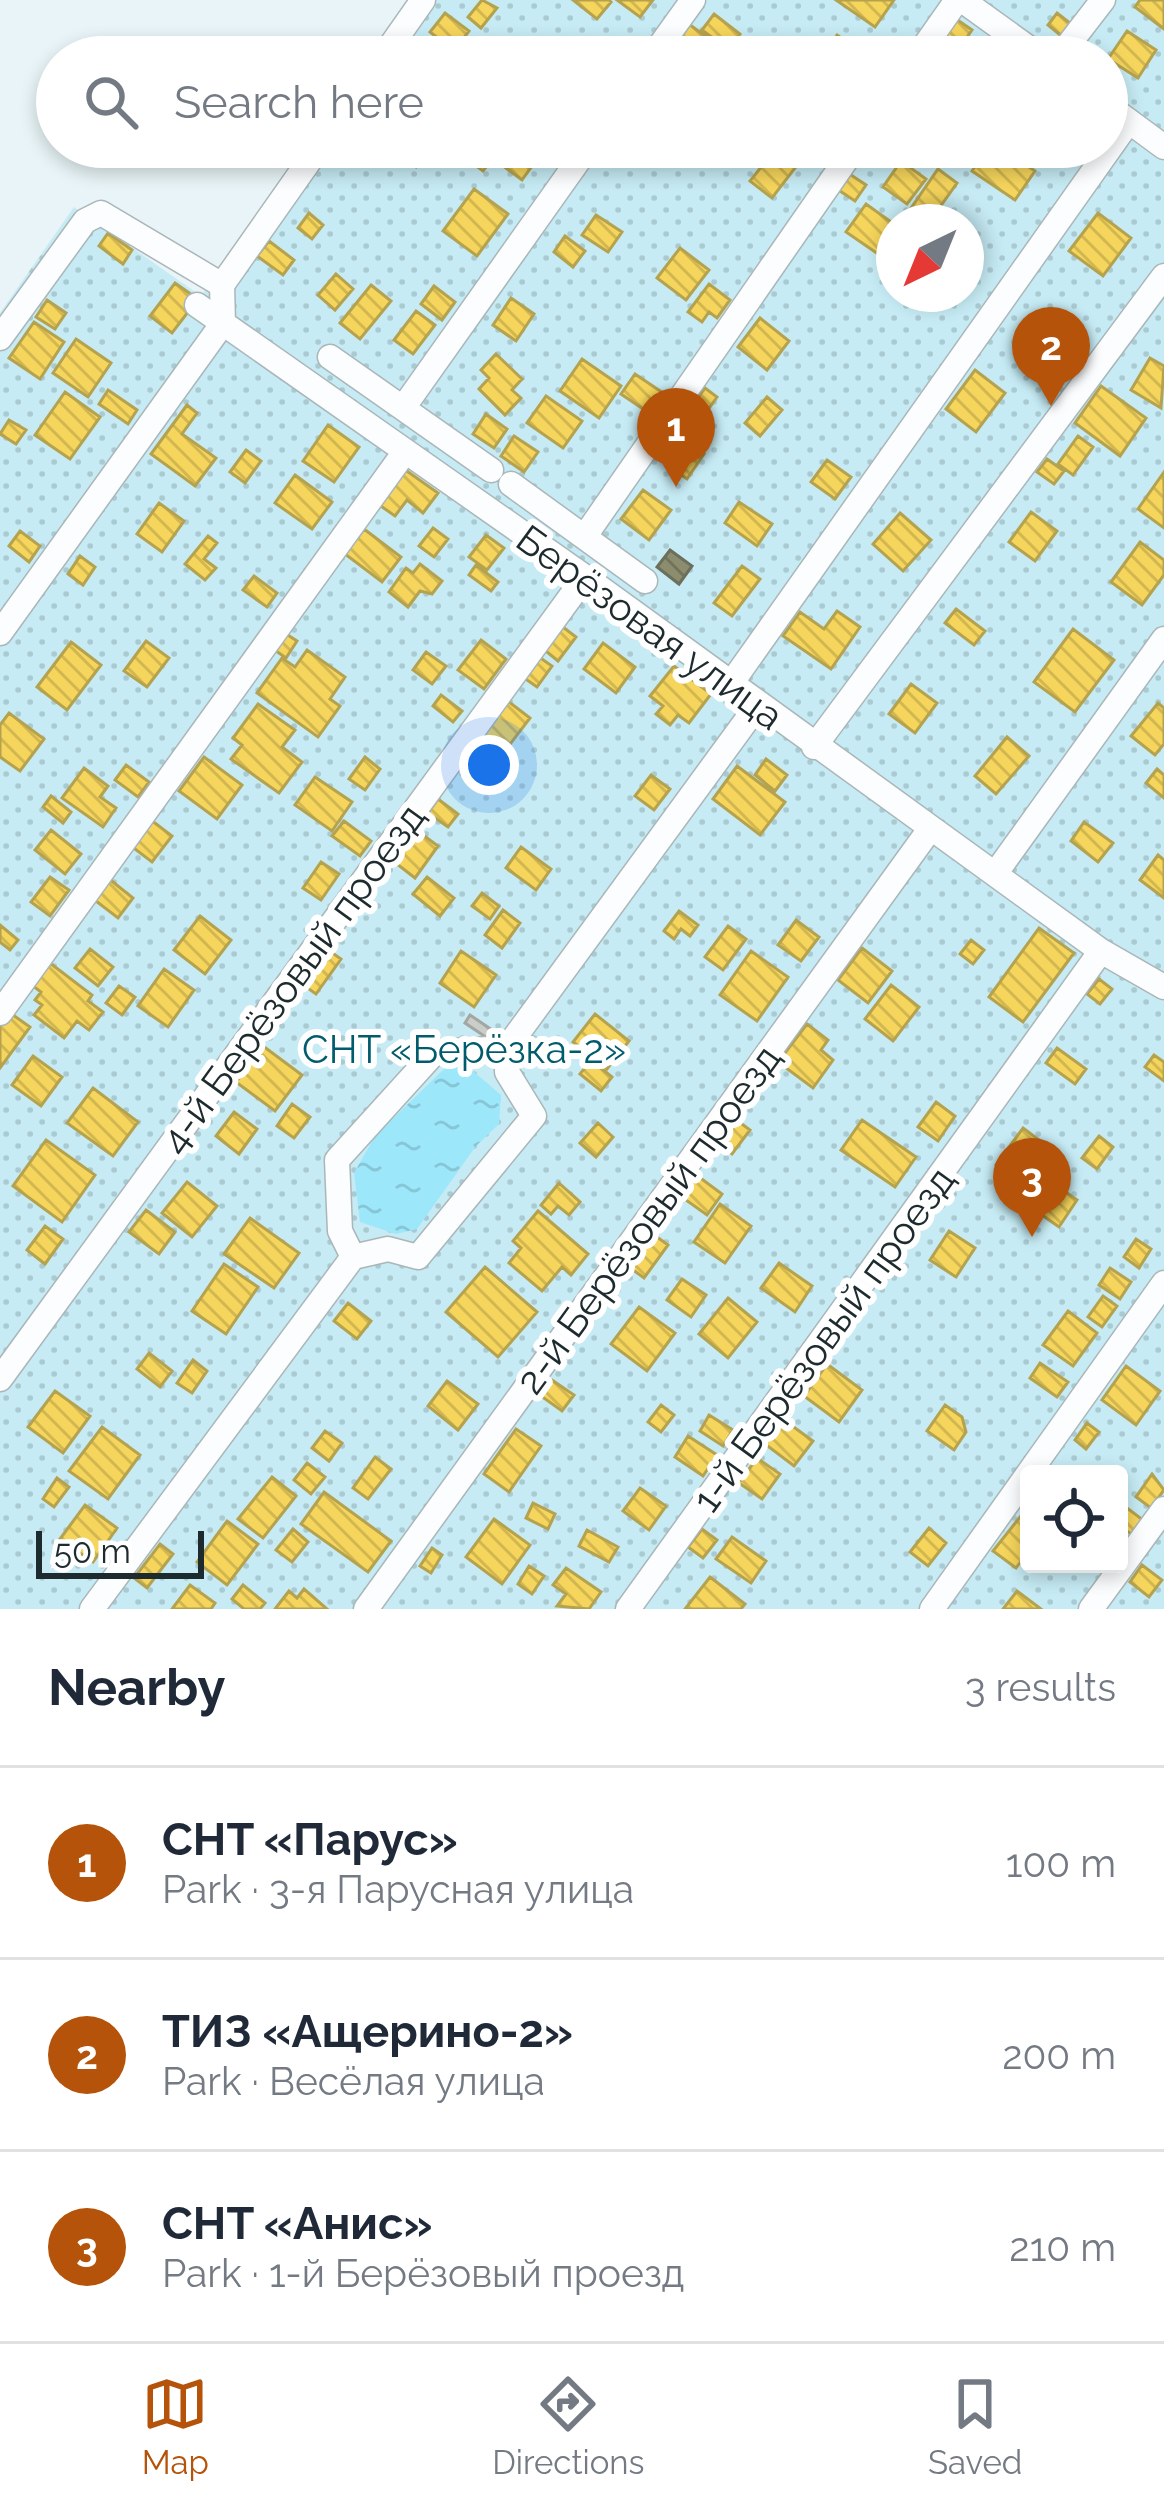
<!DOCTYPE html>
<html lang="en">
<head>
<meta charset="utf-8">
<style>
  body { margin:0; font-family:Raleway,sans-serif; background:#f2f2f3; color:#1f2937 }
  .controls { position:absolute; right:36px; bottom:36px; display:grid; overflow:hidden; border-radius:12px; box-shadow:0 6px 18px #0003 }
  .controls button { width:108px; height:108px; display:grid; place-items:center; padding:0; border:0; border-bottom:3px solid #e0e1e3; background:#fff; color:#1f2937; font:60px sans-serif }
  .compass { position:absolute; left:876px; top:204px; width:108px; height:108px; border-radius:50%; background:#fff; box-shadow:0 6px 18px #0003; rotate:223deg }
  .scale { position:absolute; left:36px; bottom:30px; width:168px; box-sizing:border-box; padding-left:12px; border:6px solid #1d2a2e; border-top:0; font-size:33px; line-height:42px; white-space:nowrap; color:#1d2a2e; -webkit-text-stroke:9px #fff; paint-order:stroke }
  .you { position:absolute; left:489px; top:765px; width:42px; height:42px; margin:-30px; border:9px solid #fff; border-radius:50%; background:#1a73e8; box-shadow:0 0 0 18px #1a73e833 }
  .badge { display:grid; place-items:center; width:78px; height:78px; border-radius:50%; background:#b45309; color:#fff; font-size:39px; font-weight:700 }
  .pin { position:absolute; translate:-50% -99px; filter:drop-shadow(0 3px 6px #0008) }
  .pin::after { content:''; position:absolute; top:63px; width:42px; height:36px; background:inherit; clip-path:polygon(0 0,100% 0,50% 100%) }
  .list { margin:0; padding:0; list-style:none }
  h2 { display:flex; justify-content:space-between; align-items:center; height:156px; margin:0; padding:0 48px; font-size:51px }
  h2 small { font-size:39px; font-weight:400; color:#747a83 }
  .list li { display:grid; grid-template-columns:78px 1fr auto; gap:36px; align-items:center; box-sizing:border-box; height:192px; padding:0 48px; border-top:3px solid #e0e1e3 }
  .list b { display:block; font-size:45px; white-space:nowrap }
  .list p { margin:0; font-size:39px; white-space:nowrap; color:#747a83 }
  .list em { font-size:39px; font-style:normal; color:#747a83 }
  .icon { flex:none; width:66px; height:66px; fill:none; stroke:currentColor; stroke-width:2; stroke-linecap:round; stroke-linejoin:round }
  .map { position:relative; flex:none; width:1164px; height:1609px; overflow:hidden }
  .search { position:absolute; background:#fff; box-shadow:0 6px 18px #0003; left:36px; right:36px; top:36px; height:132px; display:flex; align-items:center; gap:30px; box-sizing:border-box; padding:0 42px; border-radius:66px; color:#747a83; font-size:45px }
  .sheet { height:732px; background:#fff }
  nav { display:flex; justify-content:space-around; align-items:center; box-sizing:border-box; height:168px; border-top:3px solid #e0e1e3; background:#fff; font-size:33px; color:#747a83 }
  nav a { display:grid; justify-items:center; gap:6px }
  nav .on { color:#b45309 }
  .map>svg:first-child { display:block }
  .park { fill:url(#park-dots); fill-rule:evenodd }
  .water { fill:url(#water-ripples) }
  .homes { fill:url(#homes-back-hatch); stroke:#b5a24e; stroke-width:3 }
  .industry { fill:url(#industry-back-hatch); stroke:#6b6f5b; stroke-width:3 }
  .building { fill:url(#building-back-hatch); stroke:#a3a6a2; stroke-width:3 }
  .lines { fill:none; stroke-linecap:round; stroke-linejoin:round }
  .minor-casing { stroke:#aab6b8; stroke-width:27 }
  .minor { stroke:#fcfdfe; stroke-width:24 }
  .labels { text-anchor:middle; stroke-width:12; stroke-linejoin:round; paint-order:stroke }
  .street-label { font-size:39px; fill:#1d2a2e; stroke:#fff }
  .park-label { font-size:39px; fill:#005c6d; stroke:#fff }
</style>
</head>
<body>
<div class="map">
<svg width="1164" height="1609" viewBox="0 0 1164 1609">
  <defs>
    <pattern id="park-dots" width="8" height="8" patternUnits="userSpaceOnUse" patternTransform="scale(3)"><rect width="8" height="8" fill="#c6ebf4"/><path d="M2 2h.1M6 6h.1" fill="none" stroke="#aacad2" stroke-width="1.8" stroke-linecap="round"/></pattern>
    <pattern id="water-ripples" width="26" height="14" patternUnits="userSpaceOnUse" patternTransform="scale(3)"><rect width="26" height="14" fill="#9de7fa"/><path d="M2 4q2-2 4 0t4 0M15 11q2-2 4 0t4 0" fill="none" stroke="#87c6d7"/></pattern>
    <pattern id="homes-back-hatch" width="6" height="6" patternUnits="userSpaceOnUse" patternTransform="scale(3)"><rect width="6" height="6" fill="#f6d55c"/><path d="M-1 5l2 2M0 0l6 6M5-1l2 2" fill="none" stroke="#d2b750"/></pattern>
    <pattern id="industry-back-hatch" width="6" height="6" patternUnits="userSpaceOnUse" patternTransform="scale(3)"><rect width="6" height="6" fill="#8c8c6e"/><path d="M-1 5l2 2M0 0l6 6M5-1l2 2" fill="none" stroke="#72735b"/></pattern>
    <pattern id="building-back-hatch" width="6" height="6" patternUnits="userSpaceOnUse" patternTransform="scale(3)"><rect width="6" height="6" fill="#cbcdc9"/><path d="M-1 5l2 2M0 0l6 6M5-1l2 2" fill="none" stroke="#aeb0ad"/></pattern>
  </defs>
  <rect width="100%" height="100%" fill="#e8f4f7"/>
  <path class="park" d="M408 0H1164V1609H0V313L74 207 201 296 305 147H1107V57H369ZM894 222H966V294H894ZM1029 1474H1119V1564H1029Z"/>
  <path class="water" d="M466 1065 501 1095 499 1124 476 1146 417 1229 396 1234 360 1222 354 1173 375 1136 445 1068Z"/>
  <path class="homes" d="M482 0 497 8 481 28 468 17Z
    M573 0H609L611 2 597 19Z
    M617 0H653L640 17Z
    M836 0H894L875 27Z
    M1140 0H1164V29L1135 7Z
    M445 13 469 31 454 51 430 32Z
    M1057 13 1075 27 1065 39 1048 25Z
    M714 14 740 34 729 50 702 30Z
    M956 19 972 30 958 50 942 38Z
    M686 22 715 43 704 57H692L672 42Z
    M1127 31 1156 50 1138 78 1108 59Z
    M837 35 869 57H823Z
    M427 41 447 57H415Z
    M388 147H430L416 167Z
    M458 147H478L493 158 483 171 455 150Z
    M503 147H546L522 180 494 159Z
    M989 147H999L1035 171 1015 200 972 171Z
    M774 151 795 168 772 198 750 181Z
    M901 161 926 179 907 204 883 187Z
    M938 169 957 183 940 207 961 222H918L907 214Z
    M848 173 866 185 855 201 837 189Z
    M474 189 508 214 477 256 443 231Z
    M866 204 894 224V238L881 256 846 232Z
    M309 213 323 225 312 239 298 228Z
    M1098 213 1131 238 1103 276 1069 251Z
    M596 215 622 232 608 252 582 235Z
    M108 233 132 250 123 264 99 246Z
    M565 236 585 251 573 267 554 252Z
    M269 241 294 260 283 275 257 256Z
    M680 248 709 270 686 300 657 278Z
    M336 274 353 289 335 310 318 295Z
    M175 283 198 299 172 333 150 316Z
    M709 284 730 300 717 318 709 312 702 322 688 312Z
    M371 285 391 301 360 339 340 323Z
    M434 286 455 302 442 320 421 304Z
    M511 298 534 314 516 341 493 325Z
    M47 300 66 313 55 329 36 317Z
    M416 311 435 325 413 354 394 340Z
    M760 318 789 341 767 370 738 347Z
    M34 322 64 342 40 379 9 358Z
    M76 339 111 363 88 397 53 373Z
    M496 354 522 379 512 390 521 398 505 415 479 389 489 378 481 370Z
    M1150 358 1164 366 1161 408 1131 390Z
    M582 359 621 386 599 418 560 391Z
    M975 370 1005 393 976 432 946 409Z
    M635 374 663 393 649 413 621 394Z
    M1101 386 1146 418 1120 456 1075 423Z
    M705 388 717 397 697 425 684 416Z
    M108 390 137 410 128 424 99 404Z
    M65 392 100 417 70 459 35 435Z
    M546 396 582 421 563 448 527 423Z
    M767 397 782 410 760 436 745 423Z
    M187 405 197 413 182 434 216 458 195 486 151 454Z
    M486 414 507 429 494 448 473 434Z
    M9 420 26 430 16 444 0 434Z
    M328 425 359 447 334 482 303 461Z
    M674 433 704 454 687 479 656 457Z
    M514 436 538 452 524 472 501 456Z
    M1078 436 1093 447 1073 475 1058 464Z
    M246 450 261 461 245 483 230 472Z
    M1047 459 1064 471 1054 484 1037 472Z
    M827 460 851 477 835 499 811 482Z
    M404 469 438 493 423 513 407 500 395 516 378 504Z
    M1164 472V528L1138 509Z
    M295 475 332 502 312 529 275 503Z
    M643 490 671 510 649 540 621 519Z
    M739 502 772 524 757 546 725 523Z
    M159 503 184 521 162 552 137 534Z
    M1031 512 1057 531 1035 561 1009 542Z
    M900 513 931 540 903 571 873 544Z
    M433 528 448 539 434 557 419 546Z
    M364 529 401 557 382 582 345 554Z
    M20 531 40 546 29 562 9 546Z
    M486 535 504 548 487 570 469 557Z
    M208 536 217 543 204 559 216 568 205 580 185 564Z
    M1140 542 1164 560V575L1142 605 1111 582Z
    M80 556 95 567 83 585 68 574Z
    M420 564 442 581 432 594 420 591 408 607 389 592 406 568 413 573Z
    M476 565 498 582 491 591 469 575Z
    M742 566 760 579 732 616 714 603Z
    M254 576 277 593 267 607 243 590Z
    M956 609 985 631 974 645 945 623Z
    M837 611 860 627 831 669 783 636 800 612 824 629Z
    M559 624 576 637 558 661 541 647Z
    M1073 629 1114 660 1075 712 1034 682Z
    M280 630 297 641 286 658 269 646Z
    M481 640 506 659 484 689 458 670Z
    M146 641 169 658 147 687 124 671Z
    M71 642 101 665 67 710 37 687Z
    M603 643 635 667 616 693 584 669Z
    M307 650 345 677 330 699 340 706 318 737 257 693 282 658 295 667Z
    M426 652 446 666 432 684 413 670Z
    M539 657 552 666 537 687 524 678Z
    M674 666 711 694 689 723 678 715 670 725 656 714 663 706 650 696Z
    M911 684 937 703 915 733 889 714Z
    M441 695 462 711 453 722 433 706Z
    M504 698 530 718 498 760 472 740Z
    M1158 703 1164 708V744L1155 755 1131 736Z
    M258 704 295 730 282 747 302 762 279 793 231 759 242 745 233 738Z
    M9 713 44 739 20 771 0 757V725Z
    M1007 737 1029 756 996 794 975 776Z
    M204 757 242 785 217 819 179 791Z
    M365 757 380 769 365 790 349 779Z
    M766 759 787 775 775 791 755 775Z
    M126 765 149 782 138 797 115 780Z
    M737 766 785 802 760 835 713 799Z
    M84 768 108 786 100 797 116 808 103 827 62 798Z
    M1157 769 1164 775V798L1146 783Z
    M651 775 670 789 654 810 635 796Z
    M315 777 352 802 332 831 295 805Z
    M51 796 71 812 63 823 43 807Z
    M438 799 458 814 448 827 428 813Z
    M151 820 172 836 152 862 131 846Z
    M344 821 371 841 360 856 332 836Z
    M1084 822 1113 843 1098 862 1071 841Z
    M411 826 438 846 415 878 388 857Z
    M51 830 81 854 65 874 35 850Z
    M521 847 551 869 536 890 506 868Z
    M1158 855 1164 860V898L1140 880Z
    M321 862 339 874 321 900 303 888Z
    M50 877 69 890 50 916 31 902Z
    M427 877 454 898 440 916 413 894Z
    M108 878 133 898 118 918 92 898Z
    M482 893 499 906 490 919 472 906Z
    M503 910 520 923 502 948 485 935Z
    M679 911 698 925 690 936 681 929 674 939 664 931Z
    M200 916 231 940 205 974 174 950Z
    M796 920 819 937 801 961 778 945Z
    M0 925 18 940 10 950 0 942Z
    M728 926 746 939 723 970 705 957Z
    M1039 928 1074 953 1023 1022 989 997Z
    M971 940 984 950 973 964 960 954Z
    M324 947 341 959 316 994 299 982Z
    M862 948 892 971 868 1003 838 980Z
    M90 949 113 967 98 986 75 968Z
    M461 951 496 975 474 1007 440 983Z
    M751 951 788 977 757 1021 720 995Z
    M46 960 92 995 88 1001 103 1012 89 1030 77 1021 64 1038 34 1015 42 1005 35 1000 41 992 29 983Z
    M164 969 194 990 168 1027 138 1006Z
    M1099 979 1112 989 1100 1004 1087 994Z
    M891 985 919 1007 893 1041 865 1019Z
    M119 986 135 997 122 1015 106 1003Z
    M6 1010 30 1027 0 1068V1019Z
    M595 1014 629 1041 607 1069 573 1042Z
    M807 1024 828 1040 821 1050 833 1060 813 1088 778 1062Z
    M263 1046 302 1075 275 1111 236 1082Z
    M1057 1048 1086 1069 1075 1084 1046 1063Z
    M1154 1055 1164 1062V1081L1145 1067Z
    M33 1056 62 1077 41 1106 12 1085Z
    M591 1060 612 1077 601 1091 580 1074Z
    M93 1088 138 1122 113 1156 67 1123Z
    M936 1102 955 1116 938 1141 918 1127Z
    M292 1104 310 1117 294 1138 277 1126Z
    M234 1112 257 1129 239 1154 216 1136Z
    M730 1115 750 1130 732 1154 712 1139Z
    M862 1120 916 1157 895 1187 841 1150Z
    M598 1123 613 1137 596 1157 580 1143Z
    M1023 1128 1047 1146 1020 1183 996 1165Z
    M1099 1136 1113 1147 1097 1169 1082 1158Z
    M46 1140 95 1175 62 1222 13 1186Z
    M691 1171 722 1194 707 1215 676 1193Z
    M187 1182 217 1206 192 1237 162 1213Z
    M559 1183 580 1202 569 1215 558 1206 551 1214 541 1205Z
    M1060 1188 1077 1200 1059 1227 1042 1215Z
    M720 1204 751 1226 725 1263 694 1242Z
    M146 1210 175 1232 159 1254 129 1232Z
    M538 1211 588 1254 571 1275 562 1267 542 1291 509 1263 521 1248 513 1241Z
    M250 1218 299 1253 274 1288 224 1254Z
    M45 1226 63 1239 45 1264 27 1250Z
    M649 1231 668 1245 644 1278 625 1264Z
    M949 1231 975 1248 956 1277 930 1260Z
    M1136 1239 1151 1249 1139 1268 1124 1257Z
    M779 1263 812 1286 795 1312 761 1288Z
    M224 1264 258 1287 226 1334 192 1311Z
    M485 1267 537 1312 498 1357 446 1312Z
    M1110 1268 1131 1282 1120 1299 1099 1285Z
    M682 1279 706 1295 691 1317 667 1300Z
    M1103 1296 1117 1306 1102 1327 1088 1317Z
    M728 1298 757 1322 728 1358 699 1334Z
    M348 1303 371 1321 357 1339 334 1321Z
    M639 1307 675 1333 647 1371 611 1344Z
    M1068 1311 1097 1333 1073 1366 1043 1345Z
    M149 1353 172 1371 160 1387 137 1369Z
    M193 1360 207 1371 192 1393 177 1383Z
    M1040 1363 1068 1382 1057 1397 1030 1378Z
    M827 1364 862 1390 839 1422 804 1396Z
    M1126 1366 1160 1391 1136 1425 1102 1400Z
    M552 1380 574 1395 562 1411 541 1396Z
    M447 1381 478 1404 458 1430 428 1406Z
    M55 1391 90 1416 63 1453 28 1427Z
    M661 1405 674 1415 661 1432 648 1422Z
    M945 1405 962 1417 966 1432 954 1450 927 1431Z
    M709 1415 733 1430 723 1446 700 1431Z
    M784 1420 813 1441 794 1466 765 1444Z
    M1087 1423 1099 1432 1086 1449 1075 1440Z
    M102 1427 140 1455 108 1499 69 1471Z
    M516 1429 541 1446 509 1492 484 1474Z
    M325 1431 342 1443 329 1461 312 1448Z
    M688 1436 717 1455 703 1476 675 1457Z
    M375 1457 391 1469 368 1499 353 1488Z
    M757 1458 780 1474 762 1499 739 1483Z
    M307 1463 325 1477 311 1494 294 1480Z
    M1152 1474 1164 1490 1151 1508 1136 1497Z
    M272 1477 296 1496 263 1538 238 1519Z
    M57 1478 69 1487 54 1507 43 1499Z
    M640 1488 666 1506 649 1530 623 1511Z
    M324 1492 391 1541 368 1572 301 1524Z
    M533 1503 555 1514 548 1529 526 1518Z
    M85 1505 117 1528 93 1562 60 1539Z
    M1127 1508 1143 1520 1133 1535 1119 1526Z
    M1020 1517 1029 1524V1551L1016 1568 993 1551Z
    M494 1519 530 1545 502 1584 466 1557Z
    M227 1521 258 1544 227 1585 197 1562Z
    M929 1528 946 1543 928 1566 910 1552Z
    M293 1529 308 1542 292 1562 276 1550Z
    M702 1529 717 1540 703 1558 688 1547Z
    M587 1530 618 1547 609 1562 579 1546Z
    M732 1537 766 1561 751 1583 716 1559Z
    M160 1544 173 1554 147 1588 134 1578Z
    M432 1548 442 1555 431 1573 420 1566Z
    M1142 1565 1162 1580 1149 1597 1130 1582Z
    M529 1566 544 1576 532 1594 518 1584Z
    M566 1568 601 1592 589 1609 557 1606 566 1594 553 1585Z
    M710 1577 745 1604 741 1609H685Z
    M190 1585 215 1603 211 1609H172Z
    M243 1585 265 1603 260 1609H244L232 1599Z
    M304 1589 327 1609H275L289 1591 297 1598Z
    M1017 1591 1041 1609H1003Z"/>
  <path class="industry" d="M670 550 692 566 679 584 657 567Z"/>
  <path class="building" d="M470 1015 498 1034 493 1042 465 1023Z"/>
  <g class="lines">
    <defs>
      <path id="minor" d="M962 0 1041 57
        M383 57 423 0
        M652 57 693 0
        M917 57 957 0
        M1059 57 1103 0
        M1107 105 1164 147
        M222 285 319 147
        M197 305 585 577 1101 951 1164 987
        M0 338 85 221 101 213 222 285
        M330 357 491 470
        M403 408 588 147
        M511 484 645 581
        M585 536 855 147
        M0 633 223 323 222 285
        M730 685 1129 121
        M814 747 1164 276
        M995 874 1164 639
        M0 1013 404 453
        M353 1257 340 1231 337 1160 435 1052 507 1048
        M0 1379 585 577
        M92 1609 353 1257 388 1249 418 1257 534 1116 507 1072V1048L757 706
        M366 1609 930 829
        M628 1609 1101 951
        M932 1609 1164 1283
        M1091 1609 1164 1509"/>
    </defs>
    <use href="#minor" class="minor-casing"/>
    <use href="#minor" class="minor"/>
  </g>
  <g class="labels">
    <g class="street-label">
      <text transform="translate(650 627) rotate(36)" y="14">Берёзовая улица</text>
      <text transform="translate(292 978) rotate(-54)" y="14">4-й Берёзовый проезд</text>
      <text transform="translate(648 1219) rotate(-54)" y="14">2-й Берёзовый проезд</text>
      <text transform="translate(823 1339) rotate(-54)" y="14">1-й Берёзовый проезд</text>
    </g>
    <g class="park-label">
      <text x="464" y="1063">СНТ «Берёзка-2»</text>
    </g>
  </g>
</svg>
<div class="controls">
<button><svg class="icon" aria-label="locate" viewBox="0 0 24 24"><circle cx="12" cy="12" r="6"/><path d="M12 2v4M12 18v4M2 12h4M18 12h4"/></svg></button>
</div>
<svg class="compass" viewBox="-18 -18 36 36"><path d="M0-13l5 13h-10z" fill="#e53935"/><path d="M0 13l5-13h-10z" fill="#747a83"/></svg>
<div class="scale">50 m</div>
<div class="you"></div>
<div class="pin badge" style="left:676px;top:487px">1</div>
<div class="pin badge" style="left:1051px;top:406px">2</div>
<div class="pin badge" style="left:1032px;top:1237px">3</div>
<div class="search"><svg class="icon" aria-label="search" viewBox="0 0 24 24"><circle cx="10" cy="10" r="6"/><path d="M15 15l6 6"/></svg>Search here</div>
</div>
<section class="sheet">
<h2>Nearby<small>3 results</small></h2>
<ul class="list">
<li><span class="badge">1</span><div><b>СНТ «Парус»</b><p>Park · 3-я Парусная улица</p></div><em>100 m</em></li>
<li><span class="badge">2</span><div><b>ТИЗ «Ащерино-2»</b><p>Park · Весёлая улица</p></div><em>200 m</em></li>
<li><span class="badge">3</span><div><b>СНТ «Анис»</b><p>Park · 1-й Берёзовый проезд</p></div><em>210 m</em></li>
</ul>
</section>
<nav>
<a class="on"><svg class="icon" aria-label="map" viewBox="0 0 24 24"><path d="M3 6l6-2 6 2 6-2v14l-6 2-6-2-6 2zM9 4v14M15 6v14"/></svg>Map</a>
<a><svg class="icon" aria-label="directions" viewBox="0 0 24 24"><path d="M12 3l9 9-9 9-9-9zM9 14v-3h6M13 9l2 2-2 2"/></svg>Directions</a>
<a><svg class="icon" aria-label="saved" viewBox="0 0 24 24"><path d="M7 4h10v16l-5-4-5 4z"/></svg>Saved</a>
</nav>
</body>
</html>
